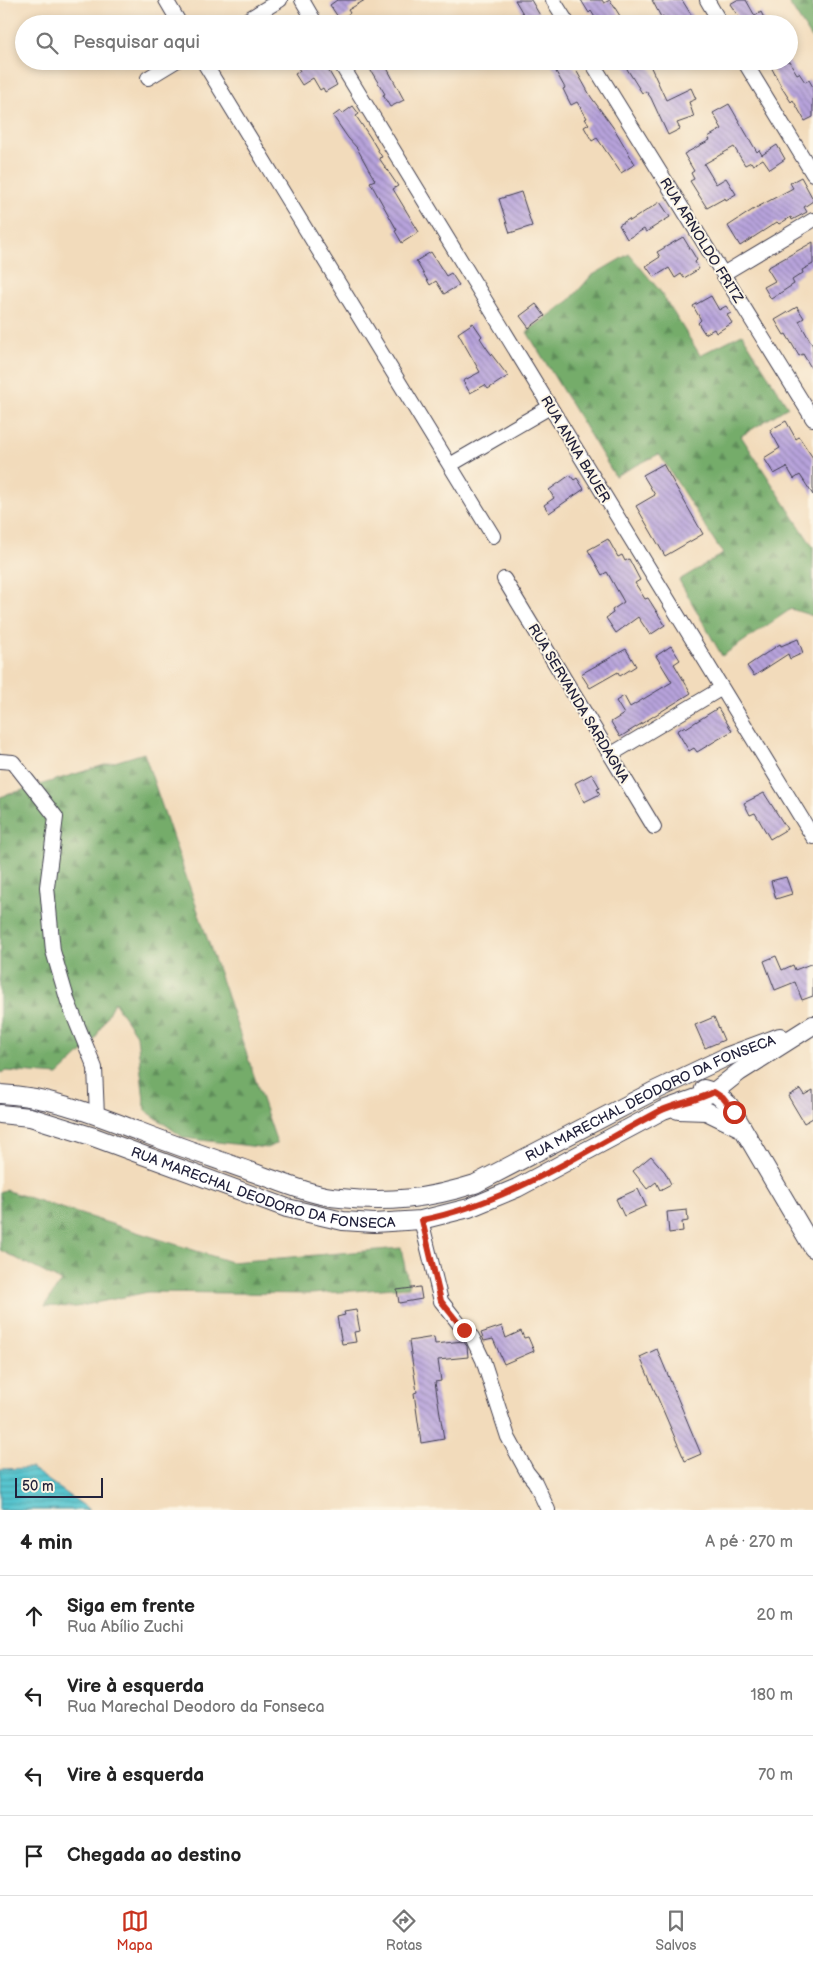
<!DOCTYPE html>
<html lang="pt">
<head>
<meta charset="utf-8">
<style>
  body { margin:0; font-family:"Balsamiq Sans",sans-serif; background:#f6f6f6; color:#222 }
  .scale { position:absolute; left:15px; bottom:12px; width:88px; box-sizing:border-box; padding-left:5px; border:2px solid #22223b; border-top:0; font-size:14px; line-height:18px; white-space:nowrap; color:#22223b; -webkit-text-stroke:4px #fcf5e5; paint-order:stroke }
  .stop { position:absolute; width:15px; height:15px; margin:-11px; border:4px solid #c8321e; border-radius:50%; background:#fff }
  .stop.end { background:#c8321e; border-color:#fff; box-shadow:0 1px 5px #0008 }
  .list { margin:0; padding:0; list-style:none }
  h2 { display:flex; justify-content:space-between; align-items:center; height:65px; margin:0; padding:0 20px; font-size:21px }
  h2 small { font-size:16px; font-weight:400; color:#767676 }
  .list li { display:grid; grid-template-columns:32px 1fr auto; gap:15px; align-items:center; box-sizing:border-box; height:80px; padding:0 20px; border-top:1px solid #e0e0e0 }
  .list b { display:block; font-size:19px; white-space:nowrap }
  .list p { margin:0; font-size:16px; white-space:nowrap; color:#767676 }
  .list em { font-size:16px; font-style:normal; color:#767676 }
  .icon { flex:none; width:28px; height:28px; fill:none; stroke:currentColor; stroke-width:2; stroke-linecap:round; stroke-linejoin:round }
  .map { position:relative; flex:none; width:813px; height:1510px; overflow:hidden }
  .search { position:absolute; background:#fff; box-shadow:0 2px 8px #0003; left:15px; right:15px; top:15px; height:55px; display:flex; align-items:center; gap:12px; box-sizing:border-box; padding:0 18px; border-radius:28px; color:#767676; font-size:19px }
  .sheet { height:385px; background:#fff }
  nav { display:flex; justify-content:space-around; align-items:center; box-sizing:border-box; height:70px; border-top:1px solid #e0e0e0; background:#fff; font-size:14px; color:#767676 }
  nav a { display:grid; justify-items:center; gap:2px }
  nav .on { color:#c8321e }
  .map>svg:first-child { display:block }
  .forest { fill:url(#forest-firs); stroke:#4b6753 }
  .water { fill:url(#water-rules); stroke:#3d7485 }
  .building { fill:url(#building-back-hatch) }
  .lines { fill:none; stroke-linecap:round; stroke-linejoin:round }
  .minor-casing { stroke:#413e4e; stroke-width:16 }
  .major-casing { stroke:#413e4e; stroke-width:20 }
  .minor { stroke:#fff; stroke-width:14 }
  .major { stroke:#fff; stroke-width:18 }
  .route { stroke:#c8321e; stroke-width:6 }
  .labels { text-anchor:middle; stroke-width:4; stroke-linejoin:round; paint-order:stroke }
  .street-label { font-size:14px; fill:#22223b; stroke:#fcf5e5 }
</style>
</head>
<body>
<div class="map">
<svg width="813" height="1510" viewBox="0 0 813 1510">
  <defs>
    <pattern id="forest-firs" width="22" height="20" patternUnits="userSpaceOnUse" patternTransform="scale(1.25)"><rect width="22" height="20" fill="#74ac6b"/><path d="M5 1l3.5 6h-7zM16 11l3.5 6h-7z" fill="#5f8c59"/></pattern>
    <pattern id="water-rules" width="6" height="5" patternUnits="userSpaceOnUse" patternTransform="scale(1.25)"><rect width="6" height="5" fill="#58c5cf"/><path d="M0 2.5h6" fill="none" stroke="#48a0a9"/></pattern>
    <pattern id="building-back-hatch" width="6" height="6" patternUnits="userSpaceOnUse" patternTransform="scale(1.25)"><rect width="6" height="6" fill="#b7a3db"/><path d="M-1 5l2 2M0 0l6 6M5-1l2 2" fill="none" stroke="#9484b3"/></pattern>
  </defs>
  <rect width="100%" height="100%" fill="#fcf5e5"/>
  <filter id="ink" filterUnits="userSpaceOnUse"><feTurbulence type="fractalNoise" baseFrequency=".02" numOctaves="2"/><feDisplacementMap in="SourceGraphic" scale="10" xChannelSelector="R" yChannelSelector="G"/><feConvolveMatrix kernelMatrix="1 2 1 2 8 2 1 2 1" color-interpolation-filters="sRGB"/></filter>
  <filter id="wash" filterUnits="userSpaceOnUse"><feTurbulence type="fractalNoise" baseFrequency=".0096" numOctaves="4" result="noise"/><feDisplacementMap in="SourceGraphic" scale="20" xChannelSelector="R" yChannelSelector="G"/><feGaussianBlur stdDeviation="1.12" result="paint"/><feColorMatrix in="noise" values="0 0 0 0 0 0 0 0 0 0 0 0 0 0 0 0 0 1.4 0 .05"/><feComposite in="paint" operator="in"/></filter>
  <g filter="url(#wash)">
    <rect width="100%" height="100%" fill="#f2dbbb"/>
    <path class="forest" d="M787 0H813V40Z
      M629 254 660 291 700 355 742 334 788 407 741 436 813 547V616L791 609 722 656 679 580 723 554 659 454 615 476 527 332 570 300 591 276Z
      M144 753 277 1143 267 1148 184 1138 145 1110 137 1036 114 1002 94 1041 58 1075 6 1071 0 1073V797Z
      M5 1190 231 1262 401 1248 409 1287 311 1294 148 1292 76 1307 45 1306 61 1281 0 1250V1192Z"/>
    <path class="water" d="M31 1468 90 1510H0V1469Z"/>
    <g id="blocks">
      <path class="building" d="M337 0H365L348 10 350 13 340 20 330 5Z
        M515 0H531L545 24H513L525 17Z
        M581 0H602L604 3 610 0 625 24H599L591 11 589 13Z
        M652 0H682L697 24H668L663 16 661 17Z
        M737 0H746L755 16 761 12 767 24H740L742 22 730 4Z
        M294 61H323L337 85 325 92 323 88 320 90 313 78 302 85 295 74 300 71Z
        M365 61H389L382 65 384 69 387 68 404 100 390 107 383 95 385 94Z
        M550 61H571L591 97 615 130 635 164 621 173 597 138 592 141 584 127 589 124 585 119 587 118 577 102 571 105 563 89 565 88Z
        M622 61H648L666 100 691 88 696 99 689 102 694 117 677 123 680 129 668 135 651 98 646 91 642 93Z
        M768 61H789L797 74 799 73 805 82 809 80 813 87V117L805 121 793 100 791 102 782 88Z
        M729 104 757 152 759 150 762 155 777 145 785 159 770 169 763 159 753 165 751 162 745 165 734 147 704 164 716 184 726 178 736 194 726 200 725 198 707 208 690 181 694 179 691 173 694 171 684 154 710 140 708 137 722 129 713 113Z
        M353 106 359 114 356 116 370 137 382 157 379 158 398 186 393 189 419 232 402 243 395 231 397 230 370 182 375 180 369 170 357 148 348 138 333 116 340 111 342 114Z
        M801 177 813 199V201L804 207 807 212 792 220 791 217 779 224 777 222 740 246 728 226 754 209 793 188 790 183Z
        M521 192 532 226 510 233 499 199Z
        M660 202 670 217 646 232 644 229 627 239 619 225 629 219 630 221Z
        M683 237 697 260 695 262 699 269 684 278 681 274 675 278 669 268 654 277 646 266 660 257 657 252Z
        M813 242V264L802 270 803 273 792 280 794 284 771 299 764 287 775 281 767 268Z
        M431 252 446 276 451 273 459 285 444 294 436 281 430 285 416 261Z
        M711 296 719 310 726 306 731 313 727 315 732 323 716 333 714 329 705 334 698 323 701 320 693 306Z
        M536 304 545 316 529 328 520 316Z
        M797 307 804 318 799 321 813 346V371L803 354 799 356 786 334 784 335 775 320Z
        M473 323 482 336 480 338 488 350 508 376 488 389 485 385 470 393 463 381 480 372 458 333Z
        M786 421 796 439 799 437 813 458V495L800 475 794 479 787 467 774 474 764 458 780 448 770 430Z
        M663 464 703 534 665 556 636 506 655 495 643 475Z
        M570 475 574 480 577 478 584 489 549 513 544 505 554 498 549 490Z
        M608 539 618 557 622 555 625 561 629 559 640 580 635 583 645 599 648 598 665 625 650 635 638 617 616 633 606 618 613 613 612 610 624 602 607 572 602 575 588 550Z
        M798 639 803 653 790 659 788 654 754 676 747 666 780 644 781 646Z
        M671 646 680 660 674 664 691 693 620 737 611 722 624 714 616 701 624 696 630 707 672 682 656 656Z
        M626 649 636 666 620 676 618 672 590 688 581 674Z
        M718 708 732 731 697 752 694 748 689 751 677 731 685 726 686 728Z
        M592 774 600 788 597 789 600 794 584 802 575 783Z
        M764 793 787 829 770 839 755 813 750 815 744 803Z
        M786 877 792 894 776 899 771 881Z
        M776 956 782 970 793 965 795 970 813 963V996L802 1000 795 982 775 990 764 961Z
        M714 1017 724 1040 705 1048 695 1025Z
        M800 1089 804 1095 813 1090V1118L804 1123 788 1096Z
        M651 1156 665 1172 671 1184 660 1190 656 1182 647 1189 633 1171Z
        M638 1189 646 1206 624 1216 616 1199Z
        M687 1210 688 1221 682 1222 683 1231 669 1233 667 1212Z
        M420 1287 422 1299 399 1303 397 1290Z
        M356 1310 360 1331 354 1332 356 1342 342 1344 337 1317 345 1315 344 1312Z
        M502 1326 506 1338 521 1331 524 1338 528 1337 534 1351 504 1364 493 1339 484 1341 481 1333Z
        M434 1337 435 1344 463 1341 467 1346 468 1357 438 1360 441 1381 435 1382 444 1439 421 1443 414 1393 417 1392 409 1341Z
        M657 1349 701 1454 685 1461 640 1357Z"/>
    </g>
  </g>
  <g filter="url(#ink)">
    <use href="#blocks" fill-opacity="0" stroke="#413e4e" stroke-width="1"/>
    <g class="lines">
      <defs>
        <path id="minor" d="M166 0 180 24
          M302 0 316 24
          M553 0 568 24
          M707 0 721 24
          M240 24 280 0
          M203 61 493 536
          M339 61 813 837
          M591 61 813 419
          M744 61 813 174
          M148 78 176 61
          M723 274 813 220
          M450 465 550 407
          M504 579 654 827
          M610 755 722 688
          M0 761 13 762 56 817 47 887 53 951 68 1002 95 1068 97 1116
          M421 1220 441 1301 464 1330 472 1337 483 1360 508 1437 527 1472 535 1482 548 1510"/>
        <g id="major">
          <path d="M704 1089 714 1092 729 1105 813 1248"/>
          <path id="s1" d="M0 1094C49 1096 93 1114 138 1131 179 1147 219 1160 260 1175 285 1183 313 1196 340 1198 389 1203 428 1199 475 1184L652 1092 726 1057 780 1037"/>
          <path d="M678 1110 706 1111 739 1127"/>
          <path id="s2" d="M0 1114 30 1117 91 1136 287 1208 343 1221 374 1223 421 1220 469 1208 517 1188 663 1110 714 1092 739 1072 813 1025"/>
        </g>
      </defs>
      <use href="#minor" class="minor-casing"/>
      <use href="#major" class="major-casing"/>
      <use href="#minor" class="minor"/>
      <use href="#major" class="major"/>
    </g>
  </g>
  <g class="lines" filter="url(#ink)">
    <path class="route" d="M464 1330 441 1301 422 1220C508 1203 583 1152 660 1111 677 1103 697 1101 714 1092L723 1098 734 1112"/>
  </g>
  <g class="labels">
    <g class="street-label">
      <text transform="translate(702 240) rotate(58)" y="5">RUA ARNOLDO FRITZ</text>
      <text transform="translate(576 449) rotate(59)" y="5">RUA ANNA BAUER</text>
      <text transform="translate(579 703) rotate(59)" y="5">RUA SERVANDA SARDAGNA</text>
      <text dy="5" stroke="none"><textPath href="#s1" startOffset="689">RUA MARECHAL DEODORO DA FONSECA</textPath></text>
      <text dy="5" stroke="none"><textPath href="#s2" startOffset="275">RUA MARECHAL DEODORO DA FONSECA</textPath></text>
    </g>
  </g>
</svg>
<div class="scale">50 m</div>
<div class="stop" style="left:734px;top:1112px"></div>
<div class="stop end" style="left:464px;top:1330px"></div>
<div class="search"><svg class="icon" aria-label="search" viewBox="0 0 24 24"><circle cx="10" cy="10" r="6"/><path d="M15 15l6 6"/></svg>Pesquisar aqui</div>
</div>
<section class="sheet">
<h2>4 min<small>A pé · 270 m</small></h2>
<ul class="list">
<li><svg class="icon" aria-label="ahead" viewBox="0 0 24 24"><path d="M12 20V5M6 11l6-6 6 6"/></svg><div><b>Siga em frente</b><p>Rua Abílio Zuchi</p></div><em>20 m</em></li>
<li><svg class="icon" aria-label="left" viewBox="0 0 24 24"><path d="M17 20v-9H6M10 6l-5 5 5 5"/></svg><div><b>Vire à esquerda</b><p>Rua Marechal Deodoro da Fonseca</p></div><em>180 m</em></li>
<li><svg class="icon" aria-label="left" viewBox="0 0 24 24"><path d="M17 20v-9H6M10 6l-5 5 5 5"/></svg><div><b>Vire à esquerda</b></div><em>70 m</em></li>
<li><svg class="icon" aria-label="arrive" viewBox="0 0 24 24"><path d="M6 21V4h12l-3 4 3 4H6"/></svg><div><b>Chegada ao destino</b></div></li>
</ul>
</section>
<nav>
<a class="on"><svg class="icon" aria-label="map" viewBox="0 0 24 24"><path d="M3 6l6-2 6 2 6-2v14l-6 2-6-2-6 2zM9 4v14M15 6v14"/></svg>Mapa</a>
<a><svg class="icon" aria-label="directions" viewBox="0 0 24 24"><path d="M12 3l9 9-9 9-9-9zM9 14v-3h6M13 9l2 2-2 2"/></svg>Rotas</a>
<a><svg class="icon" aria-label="saved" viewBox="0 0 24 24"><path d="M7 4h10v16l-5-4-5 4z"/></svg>Salvos</a>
</nav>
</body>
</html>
